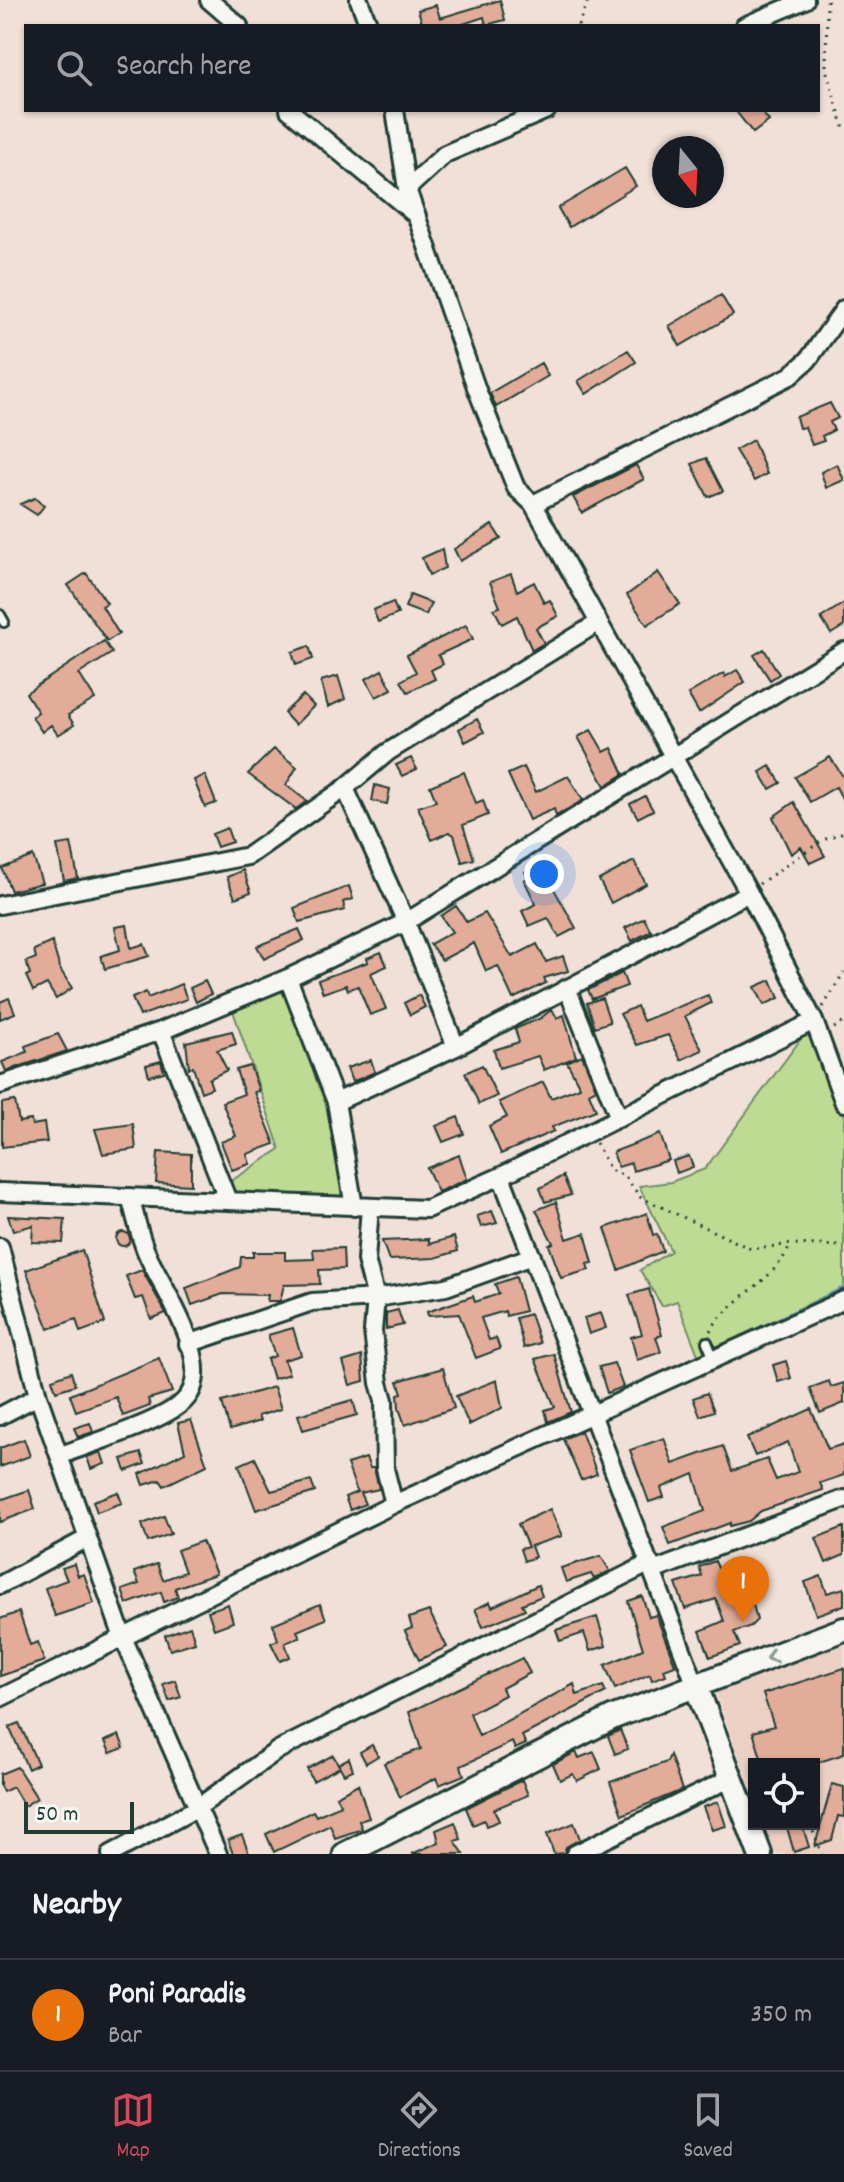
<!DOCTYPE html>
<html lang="en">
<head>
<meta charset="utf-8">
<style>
  body { margin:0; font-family:Dekko,sans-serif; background:#20242c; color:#f1f3f6 }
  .controls { position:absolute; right:24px; bottom:24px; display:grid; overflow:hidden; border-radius:0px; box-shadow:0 2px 6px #0004 }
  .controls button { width:72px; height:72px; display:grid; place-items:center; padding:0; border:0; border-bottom:2px solid #363941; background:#171b24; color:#f1f3f6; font:40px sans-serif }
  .compass { position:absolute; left:652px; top:136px; width:72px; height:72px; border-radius:50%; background:#171b24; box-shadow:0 2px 6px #0004; rotate:162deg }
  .scale { position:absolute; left:24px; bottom:20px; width:110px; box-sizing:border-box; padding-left:8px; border:4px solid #1f3d34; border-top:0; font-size:22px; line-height:28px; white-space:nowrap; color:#1f3d34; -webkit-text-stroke:6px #f6f6f2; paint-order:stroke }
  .you { position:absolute; left:544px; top:874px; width:28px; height:28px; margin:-20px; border:6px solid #fff; border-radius:50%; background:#1a73e8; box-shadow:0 0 0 12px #1a73e833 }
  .badge { display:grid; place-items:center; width:52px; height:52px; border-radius:50%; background:#d1495b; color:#fff; font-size:26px; font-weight:700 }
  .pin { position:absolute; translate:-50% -66px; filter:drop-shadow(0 2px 4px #0008) }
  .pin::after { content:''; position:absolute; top:42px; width:28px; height:24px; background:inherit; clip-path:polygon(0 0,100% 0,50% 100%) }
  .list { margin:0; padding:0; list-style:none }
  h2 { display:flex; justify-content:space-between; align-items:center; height:104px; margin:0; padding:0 32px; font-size:34px }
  h2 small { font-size:26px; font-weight:400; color:#9ea1a6 }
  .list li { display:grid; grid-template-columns:52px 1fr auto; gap:24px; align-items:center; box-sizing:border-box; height:112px; padding:0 32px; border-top:2px solid #363941 }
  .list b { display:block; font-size:30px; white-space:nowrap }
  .list p { margin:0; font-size:26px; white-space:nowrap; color:#9ea1a6 }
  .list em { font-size:26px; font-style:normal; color:#9ea1a6 }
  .icon { flex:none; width:44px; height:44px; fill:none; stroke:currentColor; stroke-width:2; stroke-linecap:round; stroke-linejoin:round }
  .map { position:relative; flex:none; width:844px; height:1854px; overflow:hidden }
  .search { position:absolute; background:#171b24; box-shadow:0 2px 6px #0004; left:24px; right:24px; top:24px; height:88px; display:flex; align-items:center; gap:20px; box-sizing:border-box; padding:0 28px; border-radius:0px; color:#9ea1a6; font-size:30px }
  .sheet { height:216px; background:#171b24 }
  nav { display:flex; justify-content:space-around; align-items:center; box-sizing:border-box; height:112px; border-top:2px solid #363941; background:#171b24; font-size:22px; color:#9ea1a6 }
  nav a { display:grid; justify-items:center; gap:4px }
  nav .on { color:#d1495b }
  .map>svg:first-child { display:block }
  .built { fill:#ecd0c4 }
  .green { fill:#bedb93; stroke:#6e8c64; stroke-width:2 }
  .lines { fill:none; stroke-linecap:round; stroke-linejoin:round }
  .stream { stroke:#6a95ab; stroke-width:4 }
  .building { fill:#e2ac98; stroke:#1f3d34; stroke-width:2 }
  .service-casing { stroke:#1f3d34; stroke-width:14 }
  .minor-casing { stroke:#1f3d34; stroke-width:22 }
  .secondary-casing { stroke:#1f3d34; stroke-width:28 }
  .path { stroke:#1f3d34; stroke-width:3; stroke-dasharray:2 6; stroke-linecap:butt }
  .service { stroke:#f6f6f2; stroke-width:8 }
  .minor { stroke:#f6f6f2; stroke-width:16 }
  .secondary { stroke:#f6f6f2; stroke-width:22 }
  .oneway { stroke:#8a9a93 }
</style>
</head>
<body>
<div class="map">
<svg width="844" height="1854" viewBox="0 0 844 1854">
  <rect width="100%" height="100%" fill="#f0e0d7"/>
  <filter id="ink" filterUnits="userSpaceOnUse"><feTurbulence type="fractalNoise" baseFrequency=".0125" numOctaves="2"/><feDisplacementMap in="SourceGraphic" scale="16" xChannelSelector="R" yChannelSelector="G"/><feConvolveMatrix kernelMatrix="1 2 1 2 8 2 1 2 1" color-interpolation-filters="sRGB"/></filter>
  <g filter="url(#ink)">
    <path class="built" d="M844 1639V1854H775L764 1824H814V1764H754V1796L715 1691Z"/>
    <path class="green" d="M290 982 336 1102 354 1207 228 1201 222 1187 280 1149 230 1002Z
      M814 1021 844 1103V1300L702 1365 677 1301 662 1306 640 1270 671 1251 639 1186 671 1182 705 1169Z"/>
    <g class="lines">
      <path class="stream" d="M665 1373 844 1288"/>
    </g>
    <path class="building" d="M500 0 505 20 486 25 484 17 457 26H423L418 10 436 5 440 18Z
      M735 110H760L769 121 753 133Z
      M625 168 636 186 569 227 558 208Z
      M721 295 733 315 680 346 669 326Z
      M628 350 636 362 586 394 578 381Z
      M541 363 548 376 496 407 490 393Z
      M830 403 838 418 830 422 834 430 822 436 824 441 812 445 805 427 799 428 796 417Z
      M753 440 767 474 754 481 735 450Z
      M706 458 723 491 708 497 692 464Z
      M837 464 844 480 826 488 821 472Z
      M636 465 644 479 582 513 573 497Z
      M35 498 44 506 37 515 20 504Z
      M492 525 501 539 460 561 454 549Z
      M442 549 445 568 429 575 422 558Z
      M658 572 680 604 647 625 627 595Z
      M86 573 107 603 102 606 119 634 107 641 68 585Z
      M511 574 517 591 534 582 544 603 550 600 558 616 536 628 544 643 532 650 517 616 502 624 494 609 500 607 490 582Z
      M410 595 431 603 426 615 405 607Z
      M393 602 398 614 378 622 373 610Z
      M844 603V626L831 634 821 618Z
      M466 625 473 639 438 655 443 664 431 670 435 679 408 692 401 681 416 672 407 655Z
      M104 641 112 653 79 674 95 699 68 715 74 725 58 735 51 725 42 732 32 717 38 712 26 693Z
      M309 646 313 659 296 665 292 652Z
      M764 649 779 674 770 680 754 655Z
      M382 670 392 689 376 697 366 679Z
      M737 670 745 682 699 713 688 694 724 673 725 677Z
      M338 676 345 699 328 707 321 681Z
      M303 695 314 706 295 725 284 713Z
      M477 719 484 732 465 742 459 729Z
      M591 730 604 752 612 748 624 774 605 786 578 737Z
      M274 749 297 767 286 785 307 801 296 809 248 774Z
      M830 757 844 778V802L836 787 810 802 795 777Z
      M411 758 417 769 402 776 396 765Z
      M770 766 781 783 770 789 760 772Z
      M524 767 536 792 568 776 583 800 556 816 554 809 529 820 508 774Z
      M464 772 476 803 483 800 488 815 463 825 474 859 462 862 454 835 449 832 432 840 418 807 436 801 430 786Z
      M205 775 216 803 205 807 194 780Z
      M375 785 390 789 387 804 372 801Z
      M645 796 653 810 638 818 630 804Z
      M794 802 825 856 810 863 801 847 791 854 773 817Z
      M227 828 232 842 217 847 212 834Z
      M71 843 78 878 64 881 57 845Z
      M33 856 42 883 11 891 2 868Z
      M634 861 646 884 611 903 599 880Z
      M540 864 576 928 559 937 548 918 529 926 522 911 536 904 524 880 528 878 525 872Z
      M243 870 251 892 235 898 227 877Z
      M349 886 353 899 343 902 345 910 299 922 294 908Z
      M456 906 467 922 485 913 512 957 537 944 546 962 563 956 568 971 544 978 546 983 513 999 498 966 486 971 474 943 442 960 430 944 452 932 441 916Z
      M644 918 651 931 632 941 625 928Z
      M127 925 131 948 144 944 149 956 105 969 101 956 120 950 115 927Z
      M299 929 304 940 264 959 257 946Z
      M52 942 60 969 72 988 56 999 47 984 33 991 26 976 30 974 26 962 36 958 34 950Z
      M381 952 387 966 371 973 386 1009 370 1015 358 986 348 990 346 985 323 993 318 980 368 962 367 958Z
      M622 973 627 986 592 999 588 990Z
      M771 980 779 998 764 1005 755 987Z
      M205 981 211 994 196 1002 190 988Z
      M181 984 187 999 140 1016 132 998 146 992 148 998Z
      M419 995 425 1007 410 1015 404 1003Z
      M708 995 711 1003 685 1016 702 1050 681 1060 668 1035 637 1045 620 1014 637 1006 643 1021Z
      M9 998 15 1013 0 1019V1002Z
      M602 998 610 1022 595 1027 587 1003Z
      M552 1009 557 1018 564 1015 576 1057 544 1070 538 1056 499 1068 494 1050 519 1042 515 1029 541 1018Z
      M232 1031 236 1044 217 1050 227 1070 209 1079 212 1088 201 1092 193 1067 189 1068 186 1042Z
      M58 1034 67 1051 6 1071 2 1062 27 1052 25 1046Z
      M582 1055 596 1089 589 1093 596 1110 552 1127 554 1131 501 1154 489 1126 507 1117 499 1102 543 1082 551 1098 580 1087 567 1062Z
      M371 1060 375 1072 352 1082 347 1068Z
      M161 1061 164 1072 149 1076 146 1065Z
      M482 1065 497 1096 479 1104 465 1073Z
      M250 1066 259 1091 254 1092 275 1144 247 1154 250 1164 232 1170 221 1142 236 1136 222 1102 244 1094 236 1070Z
      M15 1101 19 1122 31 1120 32 1125 44 1123 47 1142 2 1147V1103Z
      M458 1117 464 1134 443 1142 436 1126Z
      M133 1124 136 1149 103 1154 95 1129Z
      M660 1134 669 1160 633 1171 631 1163 618 1167 613 1152Z
      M158 1152 191 1154V1185L156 1183Z
      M459 1155 467 1179 438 1192 427 1168Z
      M689 1156 693 1167 677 1173 673 1161Z
      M563 1176 571 1195 545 1202 540 1188Z
      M556 1202 567 1239 585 1233 593 1263 587 1264 589 1270 561 1278 549 1245 553 1243 536 1210Z
      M492 1211 497 1223 481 1227 477 1216Z
      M647 1213 653 1235 657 1234 663 1251 619 1270 605 1228Z
      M8 1216 65 1219 63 1243 32 1242 33 1225 13 1231Z
      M116 1239a7 7 0 1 1 14 0a7 7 0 1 1-14 0Z
      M454 1237 458 1251 435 1258 389 1260 382 1241 429 1239V1244Z
      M343 1248 344 1269 319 1270 320 1284 284 1285 280 1301H267L268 1295 223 1294 192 1305 186 1288 240 1267 241 1257H253V1252H285V1260L314 1259 313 1249Z
      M82 1250 105 1323 80 1332 76 1319 49 1329 26 1270Z
      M142 1270 166 1313 151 1319 143 1297 135 1299 126 1276Z
      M516 1277 525 1311 506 1316 505 1311 481 1318 489 1340 496 1338 500 1349 476 1358 459 1314 428 1316 427 1312 473 1296 475 1302 499 1294 495 1284Z
      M649 1289 662 1335 656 1337 661 1352 637 1360 631 1337 642 1334 629 1295Z
      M398 1310 403 1325 386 1329V1313Z
      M601 1313 606 1328 589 1334 584 1318Z
      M530 1314 540 1343 524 1348 516 1318Z
      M293 1328 301 1355 284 1360 289 1374 273 1379 267 1359 275 1356 268 1335Z
      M554 1354 571 1412 548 1422 545 1410 555 1407 535 1359Z
      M362 1356 364 1381 350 1385 343 1362Z
      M159 1358 172 1392 148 1399 150 1406 123 1416 116 1397 76 1411 70 1395Z
      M786 1361 791 1378 778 1382 773 1365Z
      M614 1363 623 1387 607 1393 599 1367Z
      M443 1368 454 1408 405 1425 399 1408 398 1394 402 1393 398 1381Z
      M71 1372 75 1385 56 1391 52 1379Z
      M497 1380 502 1408 469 1425 456 1396Z
      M829 1381 831 1387 844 1383V1403L820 1413 810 1388Z
      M274 1387 281 1409 258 1416 260 1421 230 1430 222 1402Z
      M707 1393 714 1411 700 1416 693 1398Z
      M353 1400 357 1415 303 1430 298 1415Z
      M811 1409 828 1449 844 1444V1475L820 1483 823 1490 761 1511 749 1521 730 1526V1523L670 1545 663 1527 705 1511 694 1474 661 1488 664 1497 649 1502 630 1450 664 1438 673 1464 723 1446 732 1471 767 1459 776 1480 798 1472 788 1442 755 1456 747 1438Z
      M191 1420 207 1465 164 1486 160 1480 144 1485 140 1474 185 1452 178 1423Z
      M90 1423 93 1432 78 1437 74 1428Z
      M581 1431 597 1474 581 1480 563 1439Z
      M24 1439 30 1456 0 1467V1448Z
      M101 1452 105 1464 91 1469 87 1457Z
      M141 1453 145 1464 126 1471 122 1459Z
      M255 1458 271 1491 311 1481 315 1492 256 1510 239 1465Z
      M366 1458 370 1468H374L379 1489 360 1493 365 1504 350 1510 345 1497 357 1492 347 1464Z
      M29 1490 35 1509 0 1522V1500Z
      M118 1492 122 1503 97 1512 93 1501Z
      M550 1509 562 1536 531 1546 535 1557 524 1561 520 1549 528 1547 518 1524Z
      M164 1516 171 1534 148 1542 142 1524Z
      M844 1527V1555L826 1563 816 1538Z
      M202 1541 216 1574 175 1588 178 1597 164 1602 161 1592 127 1604 122 1590 139 1584 134 1572 157 1564 163 1580 185 1572 177 1550Z
      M601 1556 610 1571 594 1579 591 1574 566 1582 561 1568Z
      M715 1561 719 1570 743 1564 757 1620 751 1626 734 1632 740 1646 710 1657 700 1631 724 1621 716 1599 685 1609 676 1584 702 1576 699 1567Z
      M74 1564 78 1576 84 1574 94 1603 55 1616 45 1588 67 1580 62 1568Z
      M821 1576 827 1593 844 1588V1605L816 1615 805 1582Z
      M538 1585 542 1596 522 1604 525 1609 483 1627 475 1609 490 1602 492 1607Z
      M642 1596 649 1617 656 1615 675 1665 664 1669 666 1675 652 1680 650 1674 615 1689 605 1665 643 1649 628 1601Z
      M228 1604 233 1622 214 1629 208 1611Z
      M320 1604 326 1619 297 1631 300 1637 285 1643 290 1657 280 1661 271 1643 278 1640 273 1624Z
      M429 1611 447 1647 419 1660 405 1631 412 1628 409 1618Z
      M19 1612 30 1645 38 1642 44 1661 0 1676V1619Z
      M597 1617 606 1646 590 1651 584 1633 560 1641 556 1630Z
      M190 1626 195 1642 170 1650 165 1635Z
      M522 1658 530 1673 502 1688 505 1695 470 1713 479 1736 574 1684 577 1695 603 1686 606 1692 522 1736 526 1744 515 1749 512 1742 461 1766 464 1775 439 1785 436 1778 400 1797 384 1763 421 1749 409 1712Z
      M844 1668V1754L813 1764H763L753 1732 774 1726 763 1694Z
      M175 1680 181 1697 169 1701 163 1684Z
      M19 1723 38 1764 28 1769 9 1727Z
      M620 1730 628 1749 615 1754 608 1736Z
      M119 1735 124 1748 110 1753 105 1741Z
      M372 1745 378 1756 366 1763 360 1752Z
      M576 1752 579 1758 594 1752 601 1769 577 1781 573 1774 560 1780 553 1764Z
      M333 1755 340 1767 313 1781 307 1769Z
      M670 1755 682 1790 622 1815 610 1782 667 1762Z
      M349 1758 353 1770 344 1774 338 1764Z
      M17 1767 37 1798 24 1806 13 1787 3 1792 0 1786V1774Z
      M522 1780 528 1795 494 1809 499 1821 486 1826 484 1820 473 1825 466 1808Z
      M358 1784 369 1818 359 1821 362 1829 335 1838 330 1825 274 1852 266 1834 313 1811 316 1816 341 1805 336 1796Z
      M832 1784 844 1787V1817L838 1816 832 1840 815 1846Z
      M718 1802 726 1826 712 1830 703 1807Z
      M455 1822 461 1839 455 1841 464 1854H412L439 1842 436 1830Z
      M574 1823 580 1839 566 1847 564 1853 554 1854 547 1834Z
      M786 1824H802L809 1847 794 1852Z
      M242 1835 249 1854H233L228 1840Z"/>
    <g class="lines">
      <defs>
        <path id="service" d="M0 615 4 622
          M707 1342 714 1359"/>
        <path id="minor" d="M209 0 239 26
          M359 0 369 26
          M744 26 805 0
          M289 110 417 216
          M395 110 407 189 477 390 516 488 533 504 749 893 814 1021 844 1103
          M407 189 445 154 547 110
          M533 504 790 376 808 360 844 309
          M345 788 406 922 456 1047
          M0 905 248 856 345 788 388 752 596 624
          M288 978 336 1102 354 1207
          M567 988 619 1118
          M161 1031 228 1201
          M0 1085 161 1031 288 978 406 922 844 651
          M336 1102 456 1047 749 893
          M501 1176 696 1686
          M0 1192 427 1209 501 1176 814 1021
          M370 1207 366 1260 376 1298 373 1331 379 1383 384 1400 385 1469 394 1504
          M0 1247 38 1396 122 1635 218 1854
          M188 1344 312 1302 376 1298 446 1287 532 1256
          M0 1416 38 1396
          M59 1456C91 1443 159 1423 183 1402 220 1369 162 1288 148 1256 139 1237 136 1217 130 1197
          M653 1571 844 1499
          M0 1585 88 1538
          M0 1698 394 1504 844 1300
          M111 1854 197 1808 278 1750 650 1563
          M575 1854 731 1778"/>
        <path id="secondary" d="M696 1686 760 1854
          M345 1854 614 1717 844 1629"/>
      </defs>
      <use href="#service" class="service-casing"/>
      <use href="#minor" class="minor-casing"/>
      <use href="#secondary" class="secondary-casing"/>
      <path class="path" d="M827 0 826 69 844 129
        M578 26 588 0
        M759 884 823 840 844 832
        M823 1007 844 972
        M834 1028 844 1022
        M596 1143 610 1170 625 1176 640 1197 751 1249 791 1244 844 1246
        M710 1331C732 1296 773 1284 791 1244
        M810 1824 822 1854"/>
      <use href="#service" class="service"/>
      <use href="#minor" class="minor"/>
      <use href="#secondary" class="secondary"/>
    </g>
    <defs><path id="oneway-chevron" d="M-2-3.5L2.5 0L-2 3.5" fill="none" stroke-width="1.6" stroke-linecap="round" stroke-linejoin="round" transform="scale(2)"/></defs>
    <use class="oneway" href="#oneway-chevron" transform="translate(771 1657) rotate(159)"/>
  </g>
</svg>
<div class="controls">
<button><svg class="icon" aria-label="locate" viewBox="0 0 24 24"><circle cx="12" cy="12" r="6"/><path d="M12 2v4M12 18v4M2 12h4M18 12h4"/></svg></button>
</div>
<svg class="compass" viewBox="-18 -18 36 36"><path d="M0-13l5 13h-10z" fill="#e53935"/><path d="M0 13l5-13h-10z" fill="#9ea1a6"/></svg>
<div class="scale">50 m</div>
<div class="you"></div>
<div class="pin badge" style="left:743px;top:1622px;background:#e8710a">1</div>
<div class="search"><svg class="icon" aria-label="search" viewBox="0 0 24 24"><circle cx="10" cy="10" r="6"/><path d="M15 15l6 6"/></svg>Search here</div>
</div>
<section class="sheet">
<h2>Nearby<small></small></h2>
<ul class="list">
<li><span class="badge" style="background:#e8710a">1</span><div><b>Poni Paradis</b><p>Bar</p></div><em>350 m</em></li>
</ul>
</section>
<nav>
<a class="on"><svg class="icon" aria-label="map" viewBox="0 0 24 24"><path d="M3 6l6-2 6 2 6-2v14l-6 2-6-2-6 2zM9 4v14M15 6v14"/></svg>Map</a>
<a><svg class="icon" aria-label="directions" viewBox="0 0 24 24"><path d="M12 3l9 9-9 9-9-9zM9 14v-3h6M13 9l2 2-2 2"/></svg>Directions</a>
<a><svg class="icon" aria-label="saved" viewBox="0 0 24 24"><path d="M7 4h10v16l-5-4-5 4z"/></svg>Saved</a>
</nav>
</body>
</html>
